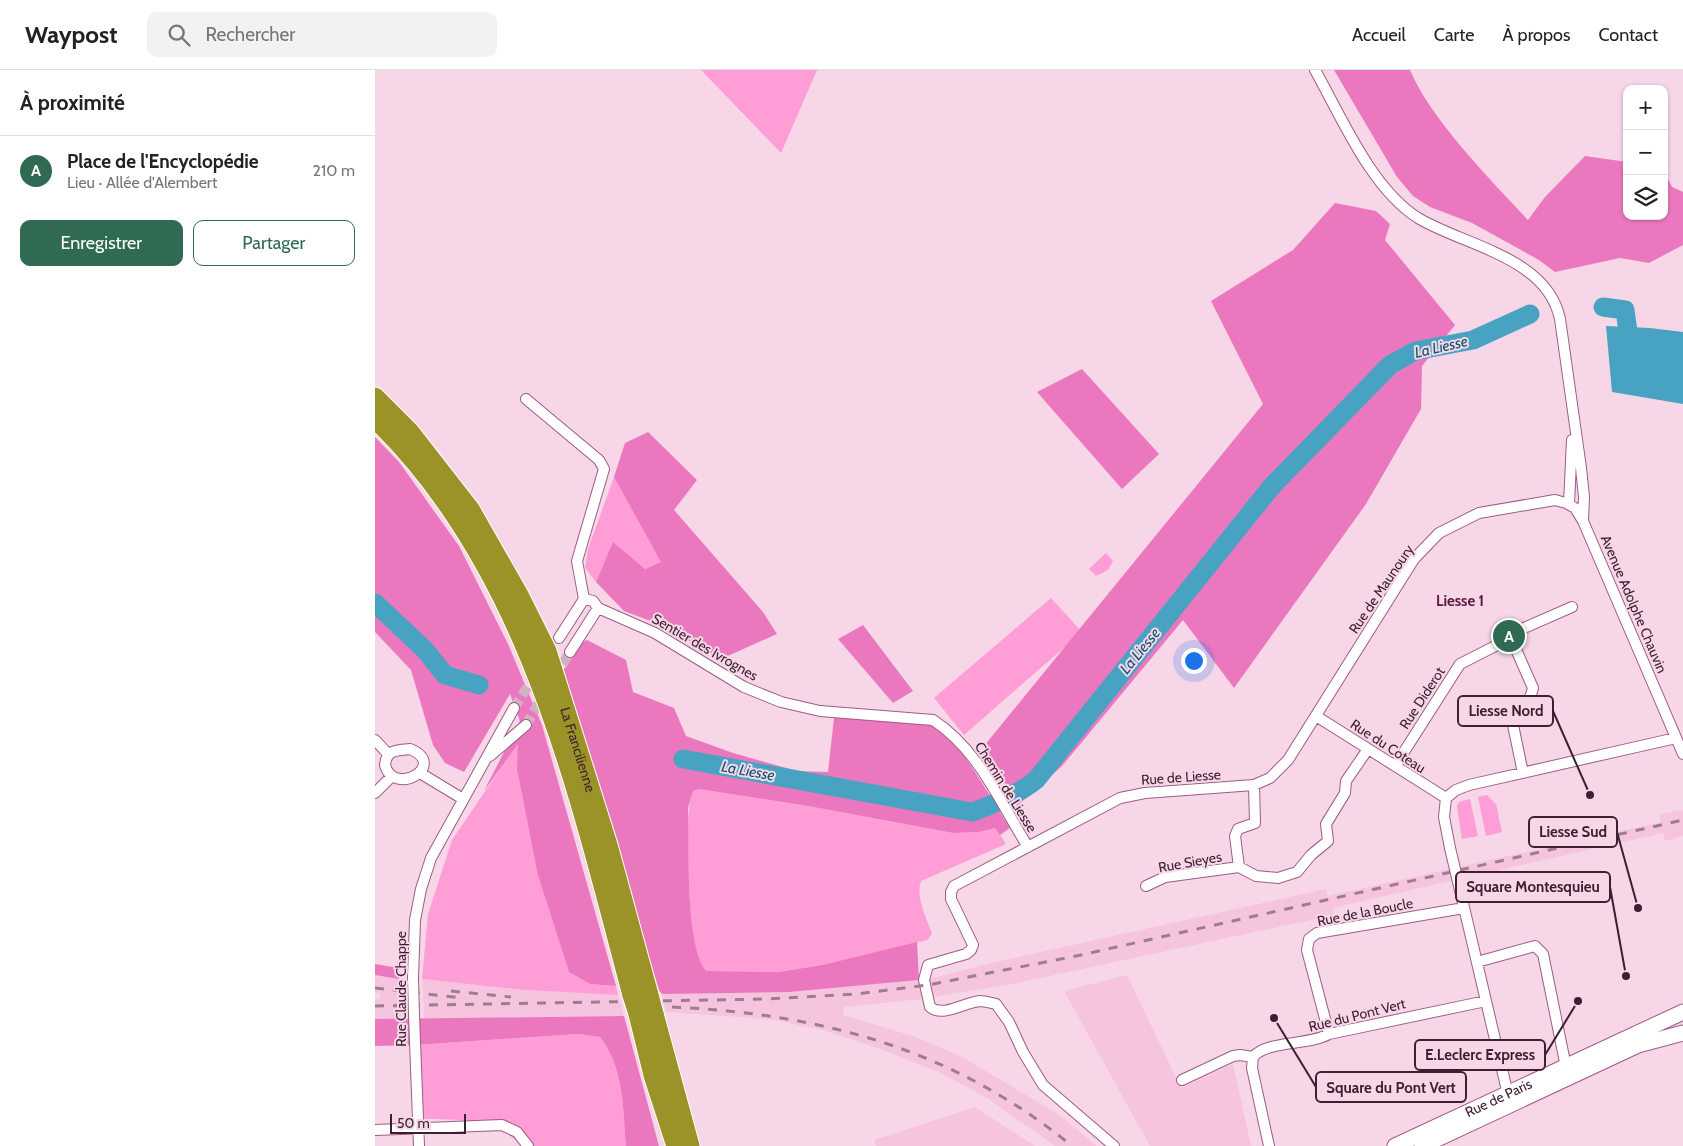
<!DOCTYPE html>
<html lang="fr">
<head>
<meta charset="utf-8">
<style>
  body { margin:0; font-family:Cabin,sans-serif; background:#f2f2f2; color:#222 }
  .controls { position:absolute; right:15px; top:15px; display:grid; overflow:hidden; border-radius:10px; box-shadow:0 1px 4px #0004 }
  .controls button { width:45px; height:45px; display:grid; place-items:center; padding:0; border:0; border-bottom:1px solid #e0e0e0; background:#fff; color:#222; font:25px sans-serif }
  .scale { position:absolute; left:15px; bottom:12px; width:76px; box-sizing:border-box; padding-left:5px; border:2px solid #3c1f30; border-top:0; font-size:14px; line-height:18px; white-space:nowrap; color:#3c1f30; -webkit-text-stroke:4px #f6d6e7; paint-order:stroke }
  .you { position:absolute; left:818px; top:590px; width:18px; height:18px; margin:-12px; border:4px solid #fff; border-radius:50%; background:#1a73e8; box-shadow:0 0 0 8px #1a73e833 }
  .badge { display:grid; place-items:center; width:32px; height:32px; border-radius:50%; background:#316a53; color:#fff; font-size:16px; font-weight:700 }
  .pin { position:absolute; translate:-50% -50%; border:2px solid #fff; box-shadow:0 1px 5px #0006 }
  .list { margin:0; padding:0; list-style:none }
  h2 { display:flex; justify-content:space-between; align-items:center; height:65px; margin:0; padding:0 20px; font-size:21px }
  h2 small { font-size:16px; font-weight:400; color:#767676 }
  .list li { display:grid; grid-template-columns:32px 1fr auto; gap:15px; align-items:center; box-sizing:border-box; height:70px; padding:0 20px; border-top:1px solid #e0e0e0 }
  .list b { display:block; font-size:19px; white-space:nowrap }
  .list p { margin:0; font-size:16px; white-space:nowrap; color:#767676 }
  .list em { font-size:16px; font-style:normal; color:#767676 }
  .actions { display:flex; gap:10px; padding:15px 20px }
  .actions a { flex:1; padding:11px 0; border:1px solid #316a53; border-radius:10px; text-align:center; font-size:18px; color:#316a53 }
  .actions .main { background:#316a53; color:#fff }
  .icon { flex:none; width:28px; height:28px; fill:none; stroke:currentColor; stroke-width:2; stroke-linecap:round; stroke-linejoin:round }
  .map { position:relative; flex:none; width:1308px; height:1076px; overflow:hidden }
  header { display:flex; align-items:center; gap:30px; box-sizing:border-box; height:70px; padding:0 25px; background:#fff; border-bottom:1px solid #e0e0e0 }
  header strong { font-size:24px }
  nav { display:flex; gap:28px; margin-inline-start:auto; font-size:18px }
  .search { width:350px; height:45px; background:#f2f2f2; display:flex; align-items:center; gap:12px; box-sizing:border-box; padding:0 18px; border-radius:10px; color:#767676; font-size:19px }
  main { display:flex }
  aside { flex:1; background:#fff }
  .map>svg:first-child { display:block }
  .built { fill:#f7c4e0 }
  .green { fill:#ff9dd6 }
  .forest { fill:#eb78bf }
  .water { fill:#48a3c3 }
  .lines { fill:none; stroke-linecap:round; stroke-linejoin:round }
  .river { stroke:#48a3c3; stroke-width:19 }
  .street-tunnel { stroke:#d1b1c2; stroke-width:10; stroke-dasharray:10 5; stroke-linecap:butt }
  .street-casing { stroke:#a05b84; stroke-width:12 }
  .secondary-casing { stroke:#a05b84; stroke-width:17 }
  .highway-casing { stroke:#fff; stroke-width:21 }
  .street { stroke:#fff; stroke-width:10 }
  .secondary { stroke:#fff; stroke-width:15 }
  .highway { stroke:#9b9228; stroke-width:19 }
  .rail { stroke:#9c7e8f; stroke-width:3; stroke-dasharray:9 9; stroke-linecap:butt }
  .street-bridge-casing { stroke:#a05b84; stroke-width:12; stroke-linecap:butt }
  .highway-bridge-casing { stroke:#fff; stroke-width:21; stroke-linecap:butt }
  .street-bridge { stroke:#fff; stroke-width:10 }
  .highway-bridge { stroke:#9b9228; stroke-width:19 }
  .labels { text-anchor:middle; stroke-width:4; stroke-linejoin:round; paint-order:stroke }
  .street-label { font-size:14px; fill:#3c1f30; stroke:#f6d6e7 }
  .water-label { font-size:15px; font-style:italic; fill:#07566d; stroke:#f6d6e7 }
  .neighbourhood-label { font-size:15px; font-weight:bold; fill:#591a43; stroke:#f6d6e7 }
  .leader { fill:none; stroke:#3c1f30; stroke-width:2 }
  .callout-dot { fill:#3c1f30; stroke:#f6d6e7; stroke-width:2 }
  .callout { fill:#f6d6e7; stroke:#3c1f30; stroke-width:2 }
  .callout-label { font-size:15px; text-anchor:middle; font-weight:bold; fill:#3c1f30 }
</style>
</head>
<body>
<header>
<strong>Waypost</strong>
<div class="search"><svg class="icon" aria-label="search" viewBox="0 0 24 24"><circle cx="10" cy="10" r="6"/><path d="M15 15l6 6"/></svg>Rechercher</div>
<nav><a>Accueil</a><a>Carte</a><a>À propos</a><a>Contact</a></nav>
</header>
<main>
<aside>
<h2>À proximité<small></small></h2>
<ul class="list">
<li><span class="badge">A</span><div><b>Place de l'Encyclopédie</b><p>Lieu · Allée d'Alembert</p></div><em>210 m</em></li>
</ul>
<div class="actions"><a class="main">Enregistrer</a><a>Partager</a></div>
</aside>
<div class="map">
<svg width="1308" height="1076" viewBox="0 0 1308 1076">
  <rect width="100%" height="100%" fill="#f6d6e7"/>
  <path class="built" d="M1308 740V766L1290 771 1288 763 957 838 959 845 642 913 557 927 554 909 612 894 951 819 953 826 1286 752 1285 744Z
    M0 905 24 909 26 949H0V929H5V924L0 923Z
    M752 905 806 1018 858 994 876 1076H775L689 921Z
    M47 909 150 920 243 925 249 946 49 948Z
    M544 910 547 929 469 937 468 945 541 967 589 988 683 1044 722 1076H680L612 1028 566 1003 508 980 448 960 394 949 291 942 287 924 414 922Z
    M600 1037 660 1076H501L499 1070Z"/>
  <path class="green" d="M326 0H442L406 83Z
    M239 407 287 492 270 499 238 473 221 512 210 498 213 479Z
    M731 483 738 491 733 500 721 506 714 499Z
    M676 528 707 562 589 665 559 628Z
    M143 673 147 725 194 902 215 914 241 916 243 925 150 920 47 909 53 844 77 770Z
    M324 719 433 736 578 763 604 762 620 757 631 774 546 811C540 827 552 849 557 864L552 870 447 895 402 902 332 901C324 894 319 877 318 866 315 839 308 743 318 721Z
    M1112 725 1121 734 1127 762 1111 766 1103 727Z
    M1095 729 1103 766 1087 769 1082 736 1084 732Z
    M203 964 225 967C249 998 248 1038 251 1076H148C116 1047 88 1050 48 1049L40 975Z"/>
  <path class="forest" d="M959 0H1035C1056 50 1115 109 1153 150L1170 127 1210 86 1252 92V146H1289V101L1297 117 1308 122V175L1274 193 1245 188 1180 202 1164 190 1097 153 1055 137 1038 126 1022 107Z
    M960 133 1001 141 1015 154 1010 170 1080 255 1047 296 1046 339 991 434 859 618 808 550 687 696 642 736 609 676 888 334 836 231 918 180Z
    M707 299 784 384 747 419 662 322Z
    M273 362 322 410 299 440 388 542 402 564 346 589 289 556 249 541 221 512 238 472 270 499 286 492 239 407 250 373Z
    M0 367 24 392 84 476 133 574 167 655 241 916 215 914 194 902 163 805 142 699 143 674 109 721 145 651 135 624 89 702 70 693 58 675 36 600 0 562Z
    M488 555 538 621 518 633 463 569Z
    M212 570 251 590 258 622 299 638 311 666 358 683 422 701 453 702 459 648C487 650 539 647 563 658 582 667 622 738 635 758L625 765 620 758 604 762 578 763 433 736 324 719 318 721 313 738C314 770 310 882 332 901L403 902 447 895 542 872 544 910 414 922 287 924 284 920 186 604 207 572Z
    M0 894 24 898V909L0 905Z
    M249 946 284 1076H251C248 1038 249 998 225 967L203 964 40 975 0 976V949Z"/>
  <path class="water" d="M1231 256 1275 258 1308 262V334L1237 322Z"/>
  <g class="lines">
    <path class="river" d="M1228 237 1250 240 1254 269 1308 274
      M0 533 50 580 70 605 104 615
      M308 689 597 742C620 734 642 725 661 710L897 416 1015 295 1040 281 1098 270 1155 244"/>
    <path class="street-tunnel" d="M180 607 195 582
      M139 638 162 602
      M151 655 169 624"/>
    <defs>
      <path id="street" d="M940 0C967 48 996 118 1043 148 1090 176 1172 187 1185 249L1206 398 1209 427 1208 450
        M151 329 224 390 229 399 202 491 209 529
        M1194 434 1197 370
        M209 529 218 531 223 538 280 563 369 617 406 632 445 641 558 650C603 679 625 732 653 777
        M184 568 209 529
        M1136 568 1140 562 1197 537
        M195 582 223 538
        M941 646 1071 728
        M0 670 13 684
        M35 679C74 695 19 728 10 695 11 680 22 680 35 679Z
        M115 686 151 655
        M1020 696 1085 594 1136 568 1158 618 1156 625 1138 655 1148 703
        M45 703 88 729
        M879 715 880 753 863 759 860 766 864 797 881 806 903 808 922 802 936 785 953 771 951 754 970 723 971 711 993 679
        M0 723 16 707
        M1071 728 1081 720 1094 715 1301 668
        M1071 728 1069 747 1075 778
        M771 816 790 807 864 797
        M1088 833 1134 1029
        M1102 892 1160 876 1168 884 1192 1002
        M38 908 40 850 46 819 56 788 139 638
        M39 945 44 1076
        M954 964 932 880 934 869 942 863 1089 838
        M878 987C892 970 933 976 954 964L1111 931
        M878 987 877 998 894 1076
        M807 1010 858 986 865 985 878 987
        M0 1060 127 1055 142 1062 153 1076
        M739 1076 668 1015 648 982 634 952 621 934C616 933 610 931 605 931 590 932 568 948 555 937L549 910 553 895 591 884 596 880 598 875 576 829V822L579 816 745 728 770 723 879 715 895 708 913 690 1039 489 1064 463 1104 443 1180 430 1191 433 1200 438 1208 451 1308 684"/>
      <g id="secondary">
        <path id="s1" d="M1020 1076 1308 942"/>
        <path d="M1047 1076 1263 975 1308 963"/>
      </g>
      <g id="highway">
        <path id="s2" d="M0 327 35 362 95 439 144 525 172 581 233 775 274 925"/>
        <path d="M0 349C155 498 203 724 257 925"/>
        <path d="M263 944 278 1005 301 1076"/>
        <path d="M279 944 315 1076"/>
      </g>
    </defs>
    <use href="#street" class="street-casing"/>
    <use href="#secondary" class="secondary-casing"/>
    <use href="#highway" class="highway-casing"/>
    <use href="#street" class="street"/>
    <use href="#secondary" class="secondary"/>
    <use href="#highway" class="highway"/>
    <path class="rail" d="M0 918 86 928
      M76 921 136 927
      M0 936 391 929 481 924 553 915 706 885 1308 750
      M297 937C448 944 578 979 697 1076"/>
    <defs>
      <path id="street-bridge" d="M1075 778 1088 833
        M38 908 39 945"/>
      <path id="highway-bridge" d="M257 925 263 944
        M274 925 279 944"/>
    </defs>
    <use href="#street-bridge" class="street-bridge-casing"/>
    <use href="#highway-bridge" class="highway-bridge-casing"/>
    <use href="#street-bridge" class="street-bridge"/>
    <use href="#highway-bridge" class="highway-bridge"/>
  </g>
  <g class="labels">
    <g class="street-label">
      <text transform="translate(1006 519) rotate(-56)" y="5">Rue de Maunoury</text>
      <text transform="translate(1259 534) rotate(67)" y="5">Avenue Adolphe Chauvin</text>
      <text transform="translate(330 577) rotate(30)" y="5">Sentier des Ivrognes</text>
      <text transform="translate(1047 628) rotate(-57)" y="5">Rue Diderot</text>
      <text transform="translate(1013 676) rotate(33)" y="5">Rue du Coteau</text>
      <text dy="5" stroke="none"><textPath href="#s2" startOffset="412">La Francilienne</textPath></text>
      <text transform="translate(806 707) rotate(-4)" y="5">Rue de Liesse</text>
      <text transform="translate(631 717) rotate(58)" y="5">Chemin de Liesse</text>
      <text transform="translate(815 792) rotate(-10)" y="5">Rue Sieyes</text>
      <text transform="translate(990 842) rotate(-11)" y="5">Rue de la Boucle</text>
      <text transform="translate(26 919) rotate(-90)" y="5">Rue Claude Chappe</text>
      <text transform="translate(982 945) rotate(-14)" y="5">Rue du Pont Vert</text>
      <text dy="5" stroke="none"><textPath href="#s1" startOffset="114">Rue de Paris</textPath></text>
    </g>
    <g class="water-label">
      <text transform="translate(1066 277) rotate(-13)" y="5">La Liesse</text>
      <text transform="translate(765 581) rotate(-51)" y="5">La Liesse</text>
      <text transform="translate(373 701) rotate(10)" y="5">La Liesse</text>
    </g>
    <g class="neighbourhood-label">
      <text x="1085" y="536">Liesse 1</text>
    </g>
  </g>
  <path class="leader" d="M1215 725L1178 641M1263 838L1242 762M1251 906L1235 817M1203 931L1170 985M899 948L941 1017"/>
  <g class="callout-dot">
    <circle cx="1215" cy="725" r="5"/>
    <circle cx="1263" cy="838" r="5"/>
    <circle cx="1251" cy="906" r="5"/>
    <circle cx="1203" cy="931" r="5"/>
    <circle cx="899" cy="948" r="5"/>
  </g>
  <g class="callout">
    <rect x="1083" y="626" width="95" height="30" rx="5"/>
    <rect x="1154" y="747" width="88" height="30" rx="5"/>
    <rect x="1081" y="802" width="154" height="30" rx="5"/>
    <rect x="1040" y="970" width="130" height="30" rx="5"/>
    <rect x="941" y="1002" width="150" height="30" rx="5"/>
  </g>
  <g class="callout-label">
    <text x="1131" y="646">Liesse Nord</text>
    <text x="1198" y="767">Liesse Sud</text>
    <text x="1158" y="822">Square Montesquieu</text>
    <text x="1105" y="990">E.Leclerc Express</text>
    <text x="1016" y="1023">Square du Pont Vert</text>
  </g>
</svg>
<div class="controls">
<button>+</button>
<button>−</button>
<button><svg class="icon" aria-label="layers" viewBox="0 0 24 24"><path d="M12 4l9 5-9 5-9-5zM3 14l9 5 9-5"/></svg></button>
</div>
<div class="scale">50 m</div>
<div class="you"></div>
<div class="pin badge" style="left:1134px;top:566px">A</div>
</div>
</main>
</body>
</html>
